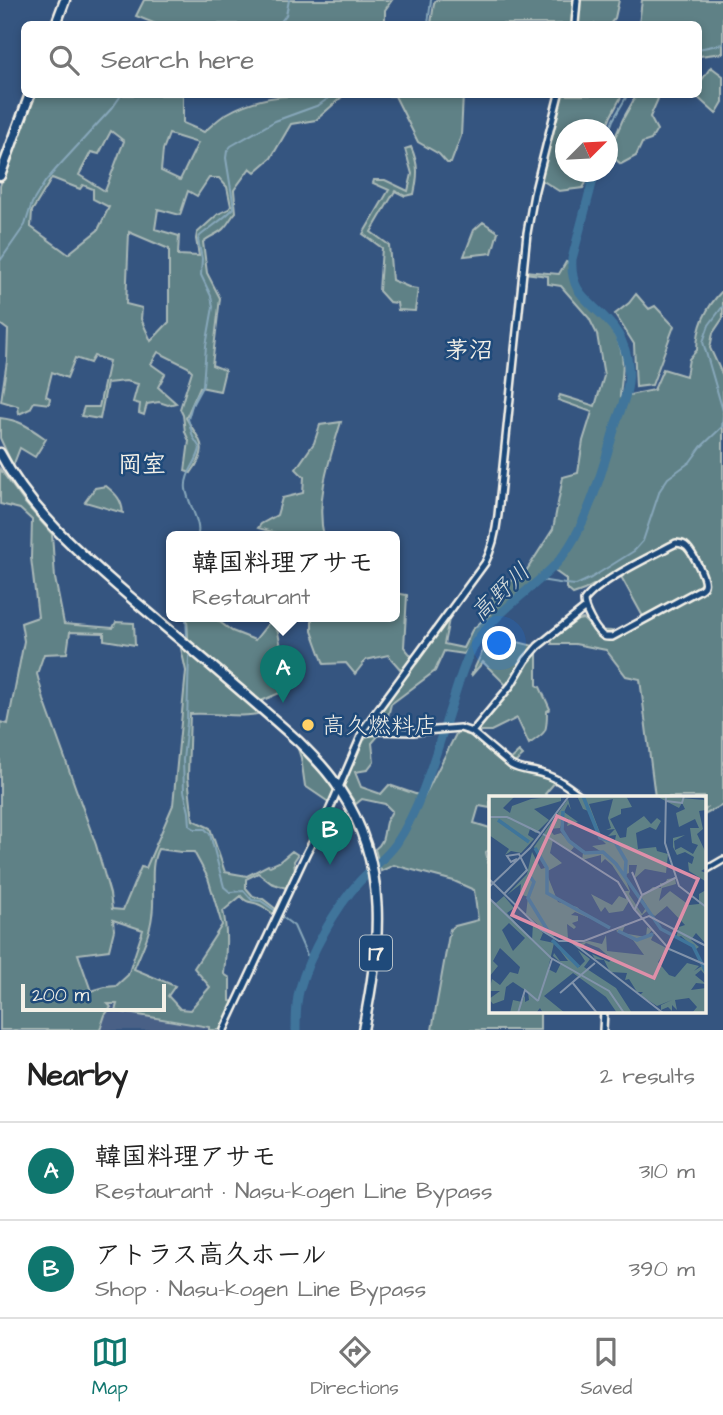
<!DOCTYPE html>
<html lang="en">
<head>
<meta charset="utf-8">
<style>
  body { margin:0; font-family:"Architects Daughter","Klee One",sans-serif; background:#f2f2f2; color:#222 }
  .compass { position:absolute; left:555px; top:119px; width:63px; height:63px; border-radius:50%; background:#fff; box-shadow:0 4px 10px #0003; rotate:66deg }
  .scale { position:absolute; left:21px; bottom:18px; width:145px; box-sizing:border-box; padding-left:7px; border:4px solid #f4f1e8; border-top:0; font-size:19px; line-height:24px; white-space:nowrap; color:#f4f1e8; -webkit-text-stroke:5px #1f4a7a; paint-order:stroke }
  .you { position:absolute; left:500px; top:644px; width:24px; height:24px; margin:-18px; border:5px solid #fff; border-radius:50%; background:#1a73e8; box-shadow:0 0 0 10px #1a73e833 }
  .badge { display:grid; place-items:center; width:46px; height:46px; border-radius:50%; background:#0f766e; color:#fff; font-size:23px; font-weight:700 }
  .pin { position:absolute; translate:-50% -58px; filter:drop-shadow(0 2px 4px #0008) }
  .pin::after { content:''; position:absolute; top:37px; width:24px; height:21px; background:inherit; clip-path:polygon(0 0,100% 0,50% 100%) }
  .popup { position:absolute; left:166px; top:531px; width:234px; height:91px; box-sizing:border-box; display:grid; place-content:center; border-radius:10px; background:#fff; filter:drop-shadow(0 2px 5px #0005); font-size:23px; white-space:nowrap; color:#767676 }
  .popup b { font-size:26px; color:#222 }
  .popup::after { content:''; position:absolute; left:50%; top:100%; margin-left:-14px; border:14px solid transparent; border-top-color:#fff }
  .list { margin:0; padding:0; list-style:none }
  h2 { display:flex; justify-content:space-between; align-items:center; height:91px; margin:0; padding:0 28px; font-size:30px }
  h2 small { font-size:23px; font-weight:400; color:#767676 }
  .list li { display:grid; grid-template-columns:46px 1fr auto; gap:21px; align-items:center; box-sizing:border-box; height:98px; padding:0 28px; border-top:2px solid #e0e0e0 }
  .list b { display:block; font-size:26px; white-space:nowrap }
  .list p { margin:0; font-size:23px; white-space:nowrap; color:#767676 }
  .list em { font-size:23px; font-style:normal; color:#767676 }
  .icon { flex:none; width:38px; height:38px; fill:none; stroke:currentColor; stroke-width:2; stroke-linecap:round; stroke-linejoin:round }
  .map { position:relative; flex:none; width:723px; height:1030px; overflow:hidden }
  .search { position:absolute; background:#fff; box-shadow:0 4px 10px #0003; left:21px; right:21px; top:21px; height:77px; display:flex; align-items:center; gap:18px; box-sizing:border-box; padding:0 24px; border-radius:10px; color:#767676; font-size:26px }
  .sheet { height:287px; background:#fff }
  nav { display:flex; justify-content:space-around; align-items:center; box-sizing:border-box; height:98px; border-top:2px solid #e0e0e0; background:#fff; font-size:19px; color:#767676 }
  nav a { display:grid; justify-items:center; gap:4px }
  nav .on { color:#0f766e }
  .map>svg:first-child { display:block }
  .built { fill:#486086 }
  .green { fill:#5f8186; stroke:#aab9b7; stroke-width:2; fill-rule:evenodd }
  .lines { fill:none; stroke-linecap:round; stroke-linejoin:round }
  .stream { stroke:#87a7ba; stroke-width:2 }
  .river { stroke:#3f759b; stroke-width:9 }
  .minor-casing { stroke:#f4f1e8; stroke-width:10 }
  .primary-casing { stroke:#f4f1e8; stroke-width:13 }
  .minor { stroke:#1f4a7a; stroke-width:5 }
  .primary { stroke:#1f4a7a; stroke-width:8 }
  .poi-dot { fill:#ffd166; stroke:#1f4a7a; stroke-width:2.5 }
  .labels { text-anchor:middle; stroke-width:5; stroke-linejoin:round; paint-order:stroke }
  .shield { fill:#1f4a7a; stroke:#b4bfc7; stroke-width:2 }
  .shield-label { font-size:21px; font-weight:bold; fill:#f4f1e8 }
  .poi-label { font-size:23px; fill:#f4f1e8; stroke:#1f4a7a; text-anchor:start }
  .neighbourhood-label { font-size:24px; font-weight:bold; fill:#f4f1e8; stroke:#1f4a7a }
  .water-label { font-size:24px; font-style:italic; fill:#d9dedc; stroke:#1f4a7a }
  .inset-river { fill:none; stroke:#3f759b; stroke-width:3.5 }
  .inset-road { fill:none; stroke:#8193aa; stroke-width:2 }
  .view { fill:#de8fa9; fill-opacity:0.15; stroke:#de8fa9; stroke-width:3.5 }
  .inset-edge { fill:none; stroke:#f4f1e8; stroke-width:3.5 }
</style>
</head>
<body>
<div class="map">
<svg width="723" height="1030" viewBox="0 0 723 1030">
  <rect width="100%" height="100%" fill="#355580"/>
  <filter id="ink" filterUnits="userSpaceOnUse"><feTurbulence type="fractalNoise" baseFrequency=".0143" numOctaves="2"/><feDisplacementMap in="SourceGraphic" scale="14" xChannelSelector="R" yChannelSelector="G"/><feConvolveMatrix kernelMatrix="1 2 1 2 8 2 1 2 1" color-interpolation-filters="sRGB"/></filter>
  <g filter="url(#ink)">
    <path class="built" d="M115 1006 216 1022 218 1030H100L105 1014 111 1007Z"/>
    <path class="green" d="M144 0H392L385 10V24H156L136 16Z
      M436 0H619L615 18 610 24H431L434 3Z
      M642 0H723V53L699 56 698 24H639Z
      M711 67 723 76V102L716 114 695 95 698 94 699 84Z
      M637 94 654 95 658 99 650 117 657 130 651 140 642 143 636 156 621 164 608 153 623 119Z
      M36 95H183V123L204 132C211 126 218 119 226 114 263 92 302 95 344 95L316 120 291 124 271 158 255 172 250 168 234 190 236 212C231 217 229 223 224 228 219 234 209 236 203 242L207 273 220 298 212 365 225 370 220 391 200 387 186 418C201 443 210 447 191 473L185 471 189 441 185 432 183 415 180 409 192 371 188 367 158 352 151 364 165 374 158 387 176 403 168 405 159 402 147 404 144 415 139 413 140 404 133 402 138 384 126 381 107 383 100 419 81 416 84 407H99L109 361 94 356 90 363 75 358 67 378 52 372 46 396 50 398 49 404 34 402 30 409 19 414 18 406 1 401 7 361 8 330 0 324V186L13 150ZM111 131 124 141 105 191 79 175 91 152 99 154ZM169 134 198 143 180 180 161 171 163 150ZM52 178 80 189 83 185 93 189V199L109 207 98 230 68 254 31 227 32 211ZM209 178H219L227 187 231 206 229 209 218 214 197 233 196 239 199 256 178 255 179 236 155 229 158 209 180 215 188 191 197 196ZM129 232 169 249V322L151 341 141 319 142 308 126 304Z
      M369 95H463L461 136 451 163H447L439 154 418 142 395 96Z
      M556 95H622L611 116 606 129 566 130V172H592L583 188 559 191 537 177Z
      M411 147C419 165 418 176 414 194L405 196 395 191 371 232 389 245 392 280 411 288 418 289 415 311 398 310 397 303 389 302 379 291 382 248 363 234 389 190 373 183 374 180H385L408 191 412 174 405 149Z
      M483 222 498 232 492 253 464 256 474 230Z
      M566 262 569 263C568 305 606 310 619 344 626 361 621 380 620 397L654 390 663 369 686 376 689 359 697 350C697 327 707 306 723 290V318L713 333 710 348 723 376V805L704 815V813L706 809 704 810V797H655L640 679 626 676 606 650 575 644H552L551 639 578 620 583 619 594 630 611 631 624 635 646 622 618 571 584 590 573 594 566 588V579L549 567 494 618 464 654 444 651 435 671 391 704 385 728 372 743 374 761 367 770 355 772 361 787 381 794 389 785 424 797 457 732H466L505 765 519 752 523 756 510 767 514 770 543 775 556 781 545 794 548 797H490V808L479 806 474 823 490 828V850L486 852 490 872V1011H540V1030H432L450 929 455 926 478 920 474 890 454 881 394 865 381 871 375 849C385 842 383 833 386 822 388 818 390 815 392 811L385 804 362 799 356 804 344 786 357 750 367 727 387 698 401 670 388 655 366 660 355 674 346 663 324 664 312 631V617H395V593L407 595 404 647 417 663 449 619 444 644 463 648 472 630 496 608 492 599 501 582 521 579 553 529 563 477 578 473 583 441 592 412 558 400 560 395 595 406 604 376 597 334 589 318 561 286 548 284V276L525 273V271L559 274Z
      M636 294 649 309 655 306 674 326 652 385 636 387 634 344 615 314 629 303Z
      M0 418C20 420 29 427 46 439L35 457 20 448 13 466 0 438Z
      M341 422C330 458 315 499 324 537H290L258 528 261 524 277 515 282 498 303 493 304 477 296 469 314 443 320 425Z
      M0 469 25 503 52 534 55 578 64 624 113 628 116 622 134 623 135 645 104 640V633L70 632 67 653 44 654 37 674 44 700 96 845 110 894 112 909 123 910 141 867 146 868 173 805 186 671 180 644 262 713C239 719 214 712 190 714L188 777 193 820 210 828 225 872 247 876 268 865 270 866 279 862 292 851 298 855 294 861 295 870 286 888 271 883 258 873 246 879V888L253 896 263 899 276 909 274 914C269 912 265 907 260 905 252 901 247 904 241 896L223 911C228 931 226 953 224 974L230 978V1001L235 1002 221 1030H209V1027L115 1011 117 1004H108L111 1007 105 1015 100 1030H0V722L8 724 24 641 21 623 38 617 31 558 32 520 20 509 0 504ZM158 849 181 852H194L208 878 222 925 194 968 210 987 190 1010 180 1009 168 996 175 986 134 969C141 952 150 934 152 916 156 894 148 868 158 849ZM113 920 143 930 128 975 116 986 105 987 91 991 78 954 109 950 114 930Z
      M106 486C116 494 122 500 123 513L85 502 95 488Z
      M187 617H213L232 631 255 640 271 620 278 632 289 689 261 701 188 639Z
      M494 636 534 646 507 686 483 662 471 676 483 650Z
      M534 652H537V685L540 687 550 709 547 711C547 732 547 732 529 744L517 718 491 731H478L516 682Z
      M298 749 322 774 335 790 330 803 305 786 301 758Z"/>
    <g class="lines">
      <path class="stream" d="M279 24 286 15 289 0
        M428 24 431 0
        M698 49 723 44
        M608 134 613 120 628 94
        M0 261 25 225 32 203 45 182 57 168 113 107 122 94
        M723 306 709 325 703 342 723 411
        M197 537C203 525 188 504 186 489 184 473 198 463 200 448L193 437 188 419 192 405 203 385 206 346 213 307 211 296 201 275 202 259 198 240 200 236C211 227 225 218 234 208L226 158 227 151 231 146 275 121 319 105 334 94
        M540 580 565 584 576 585 591 578 634 551 643 541 660 490 668 478 690 462 701 447 722 427 723 415
        M186 617 187 636
        M189 656 187 722 183 760 184 791 189 812 190 826 195 829H205L210 834 224 887 230 892 244 891 252 900 261 901 277 912
        M281 916 294 926 310 962"/>
      <path class="river" d="M296 1030C296 1017 296 1000 300 988 309 955 336 907 359 882 371 869 386 858 396 844 423 803 436 752 451 706 458 685 464 661 476 642 495 613 532 589 556 564 586 532 604 465 616 423 620 411 627 396 628 383 631 360 623 336 607 320 586 298 570 292 572 259L595 172"/>
      <defs>
        <path id="minor" d="M575 24 577 0
          M676 543C682 544 683 543 687 547 692 552 707 579 704 585 704 587 702 588 701 589L612 637C607 637 605 638 601 634 594 628 584 609 584 601 599 580 652 556 676 543Z
          M472 732 511 685 526 660 538 646 584 609
          M362 733 375 731 413 732 460 728 472 732 511 765C521 771 532 770 543 774 558 778 570 788 582 797
          M704 871 723 860
          M224 1030 307 852 328 813 365 727 485 563C493 547 496 532 498 515L527 233 534 194 559 94
          M603 1030 604 1011"/>
        <path id="primary" d="M56 24 65 0
          M0 176 30 94
          M0 453C32 514 85 558 136 602 190 648 245 693 298 741 313 756 329 772 340 790 390 866 380 946 363 1030"/>
      </defs>
      <use href="#minor" class="minor-casing"/>
      <use href="#primary" class="primary-casing"/>
      <use href="#minor" class="minor"/>
      <use href="#primary" class="primary"/>
    </g>
  </g>
  <circle class="poi-dot" cx="308" cy="725" r="7"/>
  <g class="labels">
    <rect class="shield" x="360" y="935.5" width="32" height="35" rx="5"/>
    <g class="shield-label">
      <text x="376" y="960">17</text>
    </g>
    <g class="poi-label">
      <text x="322" y="733">高久燃料店</text>
    </g>
    <g class="neighbourhood-label">
      <text x="469" y="358">茅沼</text>
      <text x="142" y="472">岡室</text>
    </g>
    <g class="water-label">
      <text transform="translate(500 592) rotate(-44)" y="8">高野川</text>
    </g>
  </g>
  <g transform="translate(489 796)">
    <rect width="217" height="217" fill="#355580"/>
    <path d="M0 0H26L14 12 21 17 23 10 42 3 72 0V5L45 13 60 24 47 37 41 33 39 39 45 43 32 57 22 55 16 59 20 53 0 39ZM88 0H137L143 11 132 13V18L121 23 131 42 137 41 138 32 155 20 162 28 168 22 172 25 167 34 161 31 147 37 149 53 167 51 168 55 179 58 177 77 156 73 145 83 148 69H140V77L135 79 141 95 140 98 153 118 158 110 152 101 164 91 172 92 171 87 176 88 178 83 186 82 187 88 173 92 170 105 181 95 200 109 210 108V98L217 94V148L207 137 202 144 210 151 207 153 192 140 187 142 190 131 196 129 178 110 166 120 158 115 152 120 140 105 134 115 120 117 116 111 112 116 102 98 123 109 130 100 137 103 136 95H140L123 69 116 63 112 67V59L93 64 94 57 116 58 103 50 117 48 108 39 102 16 94 13ZM124 3 119 22 122 32 117 34 126 33 119 40 127 39 126 44 113 42 100 8ZM167 0 216 4 212 0H217V14L210 15 214 33 208 38 216 55 217 72 212 75 217 77 216 85 200 75 199 66 203 68 205 61 196 56 188 59 184 51V42L196 39 185 45 186 54 192 51 204 58 209 49 203 47 201 32H210L206 23 190 31 187 17 196 13 193 7 190 12ZM79 3 82 14 79 8 75 16 89 26 78 30 80 23 75 22 71 32 60 33 65 39 72 37 85 51 81 56 64 44 61 57 73 67 57 76 69 106 88 111 100 122 86 116 82 119 89 120V125L83 127 87 131 85 133 78 128 79 143 69 138 63 141 37 118 39 101 31 98 32 88 18 99 38 78 43 56 52 73 56 72 45 51ZM15 100 25 112 18 117 43 144 44 128 54 137 51 144 65 147 59 173 67 177 72 167 64 160 65 157 71 165H79L70 153 90 171 96 165 89 154 101 163 95 171 127 192 143 217H128L117 201 84 177 55 200 76 217H54L51 212 47 217H21L24 204 33 206 36 199V206L40 204 39 196 24 186 17 191 15 204 4 208 0 203 11 195H0L3 183 11 189 21 176 29 178 31 171 11 152 4 165 9 170 0 181V103L7 107ZM20 127 36 142 24 155 13 134ZM137 127 133 137 157 141 158 131 163 134 159 139 165 137 162 144 185 156 177 153 169 166 180 179 186 181 198 167 210 170 205 175 213 170 217 180 212 174 206 179 217 188 207 187 202 194 217 192V217H203L208 211 200 202 186 204 188 214 183 209V215L179 211 172 214V209L183 204 168 210 151 199 154 196H148L140 183 136 184 138 177 121 176 115 164 106 163 103 158 120 166 123 163 110 152 97 147 90 153 86 148 100 145 113 148 117 139 118 155 155 159 144 144 127 135Z" fill="#5f8186" fill-rule="evenodd"/>
    <path class="inset-river" d="M94 0 111 42 126 46 137 65 136 80M74 15 73 34 80 45M9 24 40 46M80 45 96 57 114 56 127 68 172 133 204 150 217 176M46 52 58 72V97L121 132M40 79 45 86 39 102 59 135M129 135 148 144 164 138M63 144 90 171"/>
    <path class="inset-road" d="M177 0 176 47 190 90 217 111M177 5 193 7 195 0M0 21H18L51 37M54 38 129 86 145 113 180 153 217 169M143 76 153 99M0 83 52 134 70 145H95L160 120 217 150M0 91 41 52 80 0M15 98 38 74 30 58 18 60 22 66 28 63M0 102 62 162 120 195 135 217M146 113 153 99 188 81M84 147 174 217M83 186 108 217M71 197 106 167M49 205 63 163M29 217 36 194 49 205"/>
    <path class="view" d="M68 20 209 83 165 182 23 119Z"/>
    <rect width="217" height="217" class="inset-edge"/>
  </g>
</svg>
<svg class="compass" viewBox="-18 -18 36 36"><path d="M0-13l5 13h-10z" fill="#e53935"/><path d="M0 13l5-13h-10z" fill="#767676"/></svg>
<div class="scale">200 m</div>
<div class="you"></div>
<div class="pin badge" style="left:283px;top:703px">A</div>
<div class="popup"><b>韓国料理アサモ</b>Restaurant</div>
<div class="pin badge" style="left:330px;top:865px">B</div>
<div class="search"><svg class="icon" aria-label="search" viewBox="0 0 24 24"><circle cx="10" cy="10" r="6"/><path d="M15 15l6 6"/></svg>Search here</div>
</div>
<section class="sheet">
<h2>Nearby<small>2 results</small></h2>
<ul class="list">
<li><span class="badge">A</span><div><b>韓国料理アサモ</b><p>Restaurant · Nasu-kogen Line Bypass</p></div><em>310 m</em></li>
<li><span class="badge">B</span><div><b>アトラス高久ホール</b><p>Shop · Nasu-kogen Line Bypass</p></div><em>390 m</em></li>
</ul>
</section>
<nav>
<a class="on"><svg class="icon" aria-label="map" viewBox="0 0 24 24"><path d="M3 6l6-2 6 2 6-2v14l-6 2-6-2-6 2zM9 4v14M15 6v14"/></svg>Map</a>
<a><svg class="icon" aria-label="directions" viewBox="0 0 24 24"><path d="M12 3l9 9-9 9-9-9zM9 14v-3h6M13 9l2 2-2 2"/></svg>Directions</a>
<a><svg class="icon" aria-label="saved" viewBox="0 0 24 24"><path d="M7 4h10v16l-5-4-5 4z"/></svg>Saved</a>
</nav>
</body>
</html>
